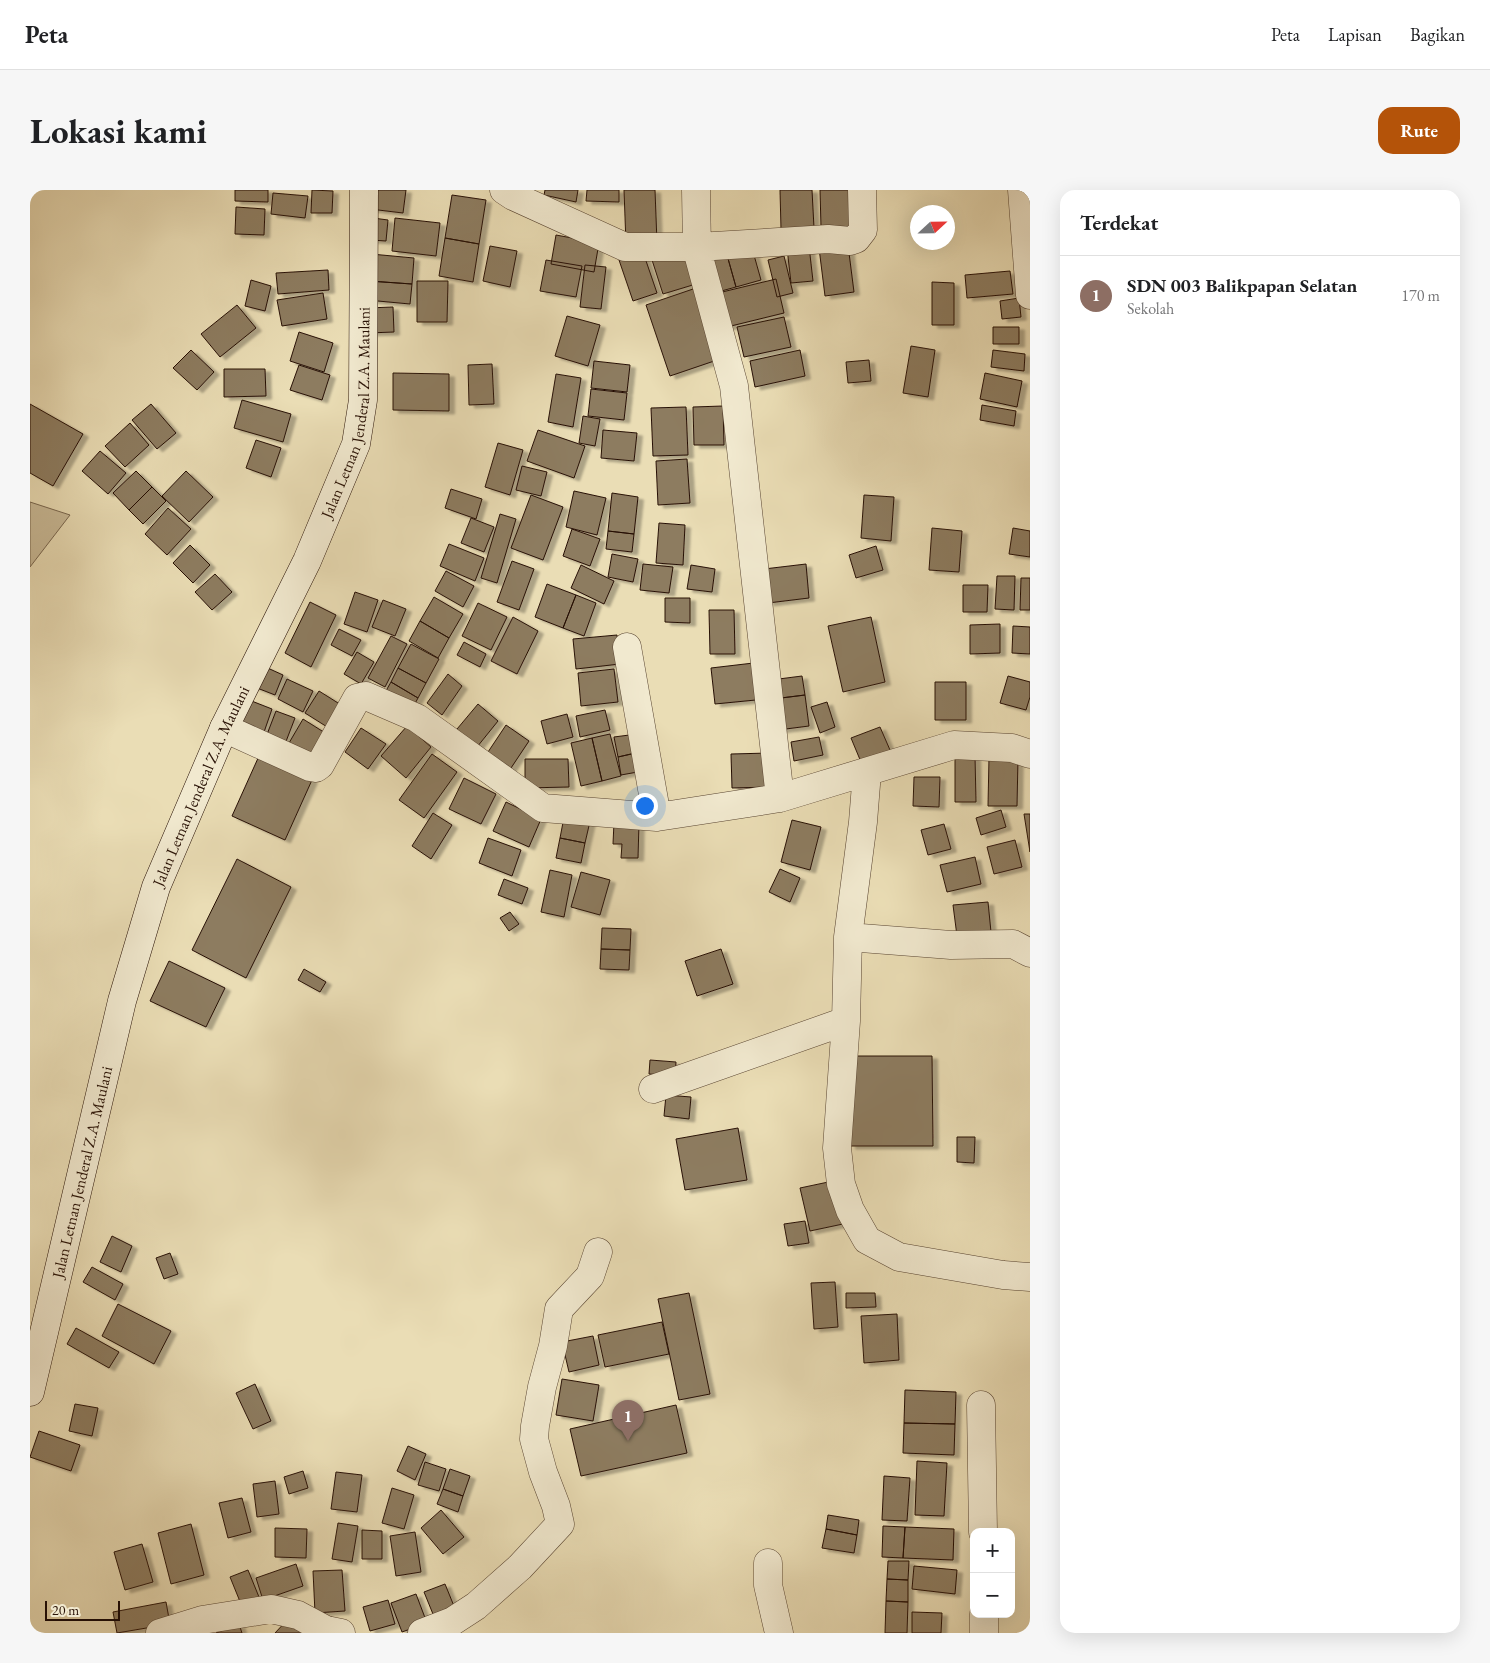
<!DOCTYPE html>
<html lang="id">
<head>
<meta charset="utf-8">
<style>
  body { margin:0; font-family:"EB Garamond",serif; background:#f6f6f6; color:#202124 }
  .controls { position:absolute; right:15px; bottom:15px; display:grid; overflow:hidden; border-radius:10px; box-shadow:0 5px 20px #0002 }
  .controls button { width:45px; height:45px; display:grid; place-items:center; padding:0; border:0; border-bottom:1px solid #e0e0e0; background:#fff; color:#202124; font:25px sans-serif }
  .compass { position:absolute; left:880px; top:15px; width:45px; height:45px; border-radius:50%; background:#fff; box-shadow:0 5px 20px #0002; rotate:68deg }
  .scale { position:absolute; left:15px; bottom:12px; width:75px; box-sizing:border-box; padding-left:5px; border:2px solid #281105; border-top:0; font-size:14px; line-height:18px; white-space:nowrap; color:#281105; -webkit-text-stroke:4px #f1e9cf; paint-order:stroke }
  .you { position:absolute; left:614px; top:615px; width:18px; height:18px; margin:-12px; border:4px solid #fff; border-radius:50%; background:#1a73e8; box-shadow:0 0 0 8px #1a73e833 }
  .badge { display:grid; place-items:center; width:32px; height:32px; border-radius:50%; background:#b45309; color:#fff; font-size:16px; font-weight:700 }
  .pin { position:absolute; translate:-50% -41px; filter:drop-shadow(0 1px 2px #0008) }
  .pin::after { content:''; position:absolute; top:26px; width:18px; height:15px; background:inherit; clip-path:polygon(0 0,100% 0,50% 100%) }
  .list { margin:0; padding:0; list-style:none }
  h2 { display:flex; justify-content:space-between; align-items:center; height:65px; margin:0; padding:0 20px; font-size:21px }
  h2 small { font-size:16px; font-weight:400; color:#757577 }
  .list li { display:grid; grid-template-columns:32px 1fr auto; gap:15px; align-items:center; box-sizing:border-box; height:80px; padding:0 20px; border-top:1px solid #e0e0e0 }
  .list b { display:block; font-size:19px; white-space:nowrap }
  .list p { margin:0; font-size:16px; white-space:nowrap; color:#757577 }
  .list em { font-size:16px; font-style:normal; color:#757577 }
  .map { position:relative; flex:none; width:1000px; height:1443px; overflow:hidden; border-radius:15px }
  header { display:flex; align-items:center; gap:30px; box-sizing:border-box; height:70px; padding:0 25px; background:#fff; border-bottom:1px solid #e0e0e0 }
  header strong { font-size:24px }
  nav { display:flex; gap:28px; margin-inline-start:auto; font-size:18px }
  .intro { display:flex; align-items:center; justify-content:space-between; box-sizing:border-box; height:120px; padding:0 30px }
  h1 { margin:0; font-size:35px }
  .button { padding:12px 22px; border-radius:15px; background:#b45309; color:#fff; font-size:18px; font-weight:700 }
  main { display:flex; gap:30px; padding:0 30px }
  aside { flex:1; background:#fff; border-radius:15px; box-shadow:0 5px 20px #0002 }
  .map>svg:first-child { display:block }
  .green { fill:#c9ba97; stroke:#78664e }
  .building { fill:#8d7b61; stroke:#281105; filter:url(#shadow) }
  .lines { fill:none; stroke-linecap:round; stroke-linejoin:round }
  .street-casing { stroke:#584431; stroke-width:29 }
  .secondary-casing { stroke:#281105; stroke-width:29 }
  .street { stroke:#f1e9cf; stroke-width:28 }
  .secondary { stroke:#f1e9cf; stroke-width:28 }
  .labels { text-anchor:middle; stroke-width:4.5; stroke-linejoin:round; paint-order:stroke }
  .street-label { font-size:16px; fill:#281105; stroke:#f1e9cf }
</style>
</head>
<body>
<header>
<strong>Peta</strong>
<nav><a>Peta</a><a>Lapisan</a><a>Bagikan</a></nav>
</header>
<div class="intro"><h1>Lokasi kami</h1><a class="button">Rute</a></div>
<main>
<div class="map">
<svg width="1000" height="1443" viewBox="0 0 1000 1443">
  <defs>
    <filter id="shadow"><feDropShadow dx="5.5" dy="3" stdDeviation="1" flood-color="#0004"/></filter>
  </defs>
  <rect width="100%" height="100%" fill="#eaddb5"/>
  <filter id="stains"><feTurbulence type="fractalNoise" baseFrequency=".004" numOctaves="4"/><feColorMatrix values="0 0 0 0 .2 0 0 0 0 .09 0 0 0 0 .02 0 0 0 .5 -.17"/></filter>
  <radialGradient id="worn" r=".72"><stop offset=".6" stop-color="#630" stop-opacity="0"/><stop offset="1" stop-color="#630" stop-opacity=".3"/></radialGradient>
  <path class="green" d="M0 312 40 325 0 377Z"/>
  <path class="building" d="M205 0H238V12L205 11Z
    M282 0 303 1 302 23H281Z
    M342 0H376L373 23 340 19Z
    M515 0H548L546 12 514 5Z
    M557 0H589V12L556 11Z
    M594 0H625L627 53 596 54Z
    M750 0H782L784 38 751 39Z
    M790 0H824V37H791Z
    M243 3 278 6 275 28 241 24Z
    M422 5 456 10 449 54 415 48Z
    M206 17 235 19 234 45 205 44Z
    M343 28 358 30 356 51 341 50Z
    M365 28 410 33 406 66 362 61Z
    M526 45 569 53 564 82 521 74Z
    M415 48 449 54 443 92 409 86Z
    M818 55 824 102 795 106 789 58Z
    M460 56 487 61 480 97 453 91Z
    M779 56 783 91 761 93 757 58Z
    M722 58 731 90 706 97 697 65Z
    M656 60 666 94 633 104 622 70Z
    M613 62 627 103 603 111 589 70Z
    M341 64 384 68 382 94 339 91Z
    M697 65 706 97 684 103 675 72Z
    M754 66 763 103 747 107 738 70Z
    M516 70 552 76 546 107 510 101Z
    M555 75 576 77 571 119 550 117Z
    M298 80 299 100 248 104 246 83Z
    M980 81 983 104 937 108 935 85Z
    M746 89 754 123 697 137 688 103Z
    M221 90 241 96 235 121 215 116Z
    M339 91 382 94 380 114 337 110Z
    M387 91H418L417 132H387Z
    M902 92 924 93V135H902Z
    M669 97 693 168 640 186 616 115Z
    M293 103 297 129 252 136 247 110Z
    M989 108 991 127 972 129 970 111Z
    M207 115 226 138 190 167 171 144Z
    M363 117 364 142 338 143 337 118Z
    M537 126 570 135 558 176 525 166Z
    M754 127 761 157 714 167 707 137Z
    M963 137H989V154H963Z
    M269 142 303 153 294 182 260 171Z
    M881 156 905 160 898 207 873 203Z
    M161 160 184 182 167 200 143 178Z
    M770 160 775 186 725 197 720 171Z
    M963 160 995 164 994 181 961 177Z
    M839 170 841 191 818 193 816 172Z
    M564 171 600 175 597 202 561 198Z
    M462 174 464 214 439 215 438 175Z
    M269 175 300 185 292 210 260 200Z
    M194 179H235L236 206 194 207Z
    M363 183 419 184V221L363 220Z
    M955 183 992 191 987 217 950 209Z
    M526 184 551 188 543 237 518 232Z
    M561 199 597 203 594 230 558 226Z
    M212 210 261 224 253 252 204 238Z
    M0 214 53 244 23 296 0 283Z
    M121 214 146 243 127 259 102 230Z
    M952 215 986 221 984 236 950 230Z
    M693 216 694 255H664L663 217Z
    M656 217 658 265 623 266 621 218Z
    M553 226 570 229 565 256 549 253Z
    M100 233 119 255 95 277 75 256Z
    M508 240 555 256 544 288 497 271Z
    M573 240 607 243 604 271 571 268Z
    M226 250 251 258 241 287 216 278Z
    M468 253 493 260 480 305 455 297Z
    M70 261 96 283 78 304 52 281Z
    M657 269 660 313 628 315 626 271Z
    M492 276 517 282 511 306 486 300Z
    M106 281 122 297 99 320 83 303Z
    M156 281 183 307 159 332 132 306Z
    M122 297 136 311 113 334 99 320Z
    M421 299 452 309 446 329 415 318Z
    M544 301 576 308 567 345 536 337Z
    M582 303 608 307 604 344 578 341Z
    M501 305 533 317 513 370 481 358Z
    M834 305 864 307 861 351 831 348Z
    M138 318 161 339 137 365 115 344Z
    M470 324 486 329 467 393 451 388Z
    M441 328 464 337 454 362 431 353Z
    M629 333 655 335 653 375 626 373Z
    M902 338 932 341 929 382 899 380Z
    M983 338 1000 341V367L979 364Z
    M542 339 570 349 560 376 533 366Z
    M578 341 604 344 602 362 576 359Z
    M419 354 454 368 445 391 410 376Z
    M160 355 180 375 163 393 143 373Z
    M846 356 853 380 826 388 819 365Z
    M582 364 608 369 603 392 578 387Z
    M482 371 504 379 489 420 467 412Z
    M613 374 643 377 639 403 610 400Z
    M776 374 779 408 738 413 734 379Z
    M551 375 584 391 574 414 541 398Z
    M661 375 685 379 682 402 657 399Z
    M416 381 444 396 433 417 405 401Z
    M185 384 202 402 182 420 165 402Z
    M967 386H985L984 420 965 419Z
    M991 388H1000V420H990Z
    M517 394 546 405 533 438 505 427Z
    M933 395H958L957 422H933Z
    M325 402 348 410 337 442 314 434Z
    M546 405 566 413 554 446 533 438Z
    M404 407 433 424 419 448 390 431Z
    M635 408H660V433L635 432Z
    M353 410 376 419 365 446 342 437Z
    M280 412 306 425 281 477 255 463Z
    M448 413 477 427 461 460 432 446Z
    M679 420H704L705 464H680Z
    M483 427 508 441 487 484 461 471Z
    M841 427 855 492 813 502 798 436Z
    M390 431 419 448 408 468 379 451Z
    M970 434V463L940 464V435Z
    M983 436 1000 437V464L982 463Z
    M309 439 331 450 322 466 301 455Z
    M587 445 590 474 546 479 543 449Z
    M361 446 377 454 355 497 338 488Z
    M434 452 456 464 450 477 427 465Z
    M381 454 409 469 396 493 368 478Z
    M327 462 344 472 331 494 314 484Z
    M732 472 736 509 685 514 681 478Z
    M231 475 253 485 245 505 222 496Z
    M368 478 396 493 388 508 361 492Z
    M584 479 588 512 551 516 548 483Z
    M418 484 432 496 412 525 397 513Z
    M772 486 775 505 743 509 741 490Z
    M978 486 1000 492V507L996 520 970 513Z
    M257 489 283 501 273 522 248 509Z
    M361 492 388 508 381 521 353 506Z
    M905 492H936V530H905Z
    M289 501 316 518 302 540 275 523Z
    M775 505 779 536 748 540 743 509Z
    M219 510 242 519 233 545 210 536Z
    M797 512 805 537 790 543 781 517Z
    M448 514 468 531 443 562 422 545Z
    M575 520 580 540 550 547 546 526Z
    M246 521 265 528 255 554 236 547Z
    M537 524 543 547 517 554 511 531Z
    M273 529 300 546 286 570 259 553Z
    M476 535 499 551 479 581 456 565Z
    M377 536 401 557 376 588 351 566Z
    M850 537 860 560 831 572 821 548Z
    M331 538 356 554 338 579 315 562Z
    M580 544 591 586 572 591 562 548Z
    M607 544 610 562 588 567 584 547Z
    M789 547 793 565 764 571 761 552Z
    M562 548 572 591 551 596 541 553Z
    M610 562 613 581 591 585 588 567Z
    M740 563 741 597 702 598 701 564Z
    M402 564 427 582 394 628 369 610Z
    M229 566 282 590 255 650 202 626Z
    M925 566H945L946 612H925Z
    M959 567 988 568 987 616H958Z
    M495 569H538L539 597 495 598Z
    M884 587H910L909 617 883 616Z
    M434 588 466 604 451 634 419 619Z
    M476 612 511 629 499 657 463 641Z
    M971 620 976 637 951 645 946 628Z
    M535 622 561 627 555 653 530 648Z
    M403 623 422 635 401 669 382 656Z
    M994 624H1000V662Z
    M762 630 791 637 780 680 751 672Z
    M584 632 609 633 608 668H591L592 654H583Z
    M914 634 921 659 898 665 891 640Z
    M458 648 491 660 482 686 449 673Z
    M530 648 555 653 551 673 526 668Z
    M985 650 992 677 964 684 957 657Z
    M945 667 951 694 917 702 910 675Z
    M207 669 261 697 216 788 162 760Z
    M750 679 770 688 760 712 739 702Z
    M520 680 542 685 534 727 511 722Z
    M551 682 580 690 570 725 541 717Z
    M474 689 498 698 492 714 468 705Z
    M958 712 961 742 927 746 923 715Z
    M480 722 489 734 479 741 470 728Z
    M572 738 601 739 600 760 571 759Z
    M571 759 600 760 599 780 570 779Z
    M691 759 703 794 667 806 655 771Z
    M139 771 195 798 176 837 120 811Z
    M274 779 296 792 290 802 268 790Z
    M820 866H902L903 956H820Z
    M620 870 646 872 645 886 619 884Z
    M636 905 661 907 659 929 634 926Z
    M708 938 717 990 655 1000 646 949Z
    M927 947H945L944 973 927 972Z
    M803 991 813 1034 780 1041 770 998Z
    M775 1031 779 1053 758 1056 754 1034Z
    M82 1046 102 1056 91 1082 70 1072Z
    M140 1063 148 1084 134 1089 126 1068Z
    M62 1077 93 1094 85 1110 53 1092Z
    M805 1092 808 1137 784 1139 781 1093Z
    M659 1103 680 1204 649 1210 628 1109Z
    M816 1103H845L846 1117 816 1118Z
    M88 1114 141 1141 124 1174 72 1146Z
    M867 1124 869 1170 834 1173 831 1126Z
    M632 1132 639 1164 575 1177 568 1145Z
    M46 1138 89 1162 79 1178 37 1154Z
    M563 1146 569 1175 539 1182 532 1152Z
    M532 1189 569 1195 563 1231 526 1225Z
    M225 1194 241 1231 223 1239 206 1203Z
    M875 1200 926 1202 925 1234 874 1233Z
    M45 1214 68 1218 62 1246 39 1241Z
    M646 1215 657 1263 551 1286 540 1239Z
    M874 1233 925 1234 924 1265 873 1263Z
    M9 1241 50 1255 41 1281 0 1267Z
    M378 1256 396 1264 385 1290 367 1281Z
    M887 1271 917 1273 914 1326 885 1325Z
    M395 1272 416 1279 409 1301 388 1295Z
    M420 1279 440 1286 433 1306 413 1299Z
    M273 1281 278 1298 259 1304 254 1287Z
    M306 1282 332 1285 327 1322 301 1319Z
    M854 1286 880 1288 877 1331 852 1330Z
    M245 1291 249 1324 227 1327 223 1294Z
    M362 1298 384 1305 374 1339 352 1333Z
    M413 1299 433 1306 428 1322 407 1314Z
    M212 1308 221 1342 198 1348 189 1313Z
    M411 1320 434 1347 413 1364 391 1338Z
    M798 1325 829 1330 827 1345 796 1339Z
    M308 1333 328 1336 322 1372 302 1369Z
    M161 1334 174 1385 141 1394 128 1343Z
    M853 1336 875 1337 873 1368 852 1367Z
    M875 1337 924 1339 923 1370 873 1368Z
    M245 1338 277 1339 276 1368 245 1367Z
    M796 1339 827 1345 824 1363 792 1358Z
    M332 1340 352 1341V1369H332Z
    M385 1342 391 1382 366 1386 360 1346Z
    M112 1354 123 1392 95 1400 84 1362Z
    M858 1371H879L878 1390 857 1389Z
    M266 1374 273 1396 233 1410 226 1388Z
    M884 1376 927 1380 925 1404 882 1399Z
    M218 1380 229 1407 211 1414 200 1387Z
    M312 1380 315 1421 285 1423 283 1381Z
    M857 1389 878 1390V1412L856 1411Z
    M415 1394 426 1421 405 1429 394 1402Z
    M386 1404 397 1433 372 1442 361 1413Z
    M358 1410 365 1434 340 1441 333 1417Z
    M856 1411 878 1412 877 1443H855Z
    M136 1412 140 1434 87 1443 83 1422Z
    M882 1422 912 1423 911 1443H882Z
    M259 1428 274 1443H245Z
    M209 1434 212 1443H186Z"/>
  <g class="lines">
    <defs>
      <path id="street" d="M474 0 483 6 595 57H667L798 49 820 51 826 49 833 40 832 0
        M666 0 667 60 704 196 750 608
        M992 0 1000 105
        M597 457 627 627
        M194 538 280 577 286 578 290 575 327 508 336 506 387 528 513 618 627 627 750 608 924 555 982 558 1000 564
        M837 582 833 632 818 747 816 831 807 958 811 994 820 1020 837 1050 869 1067 973 1085 1000 1087
        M818 747 921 755 983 754 1000 763
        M623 899 816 831
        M951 1215 953 1342
        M738 1373V1395L749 1443
        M954 1424V1443
        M130 1443 172 1430 241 1419 268 1425 296 1440 311 1443
        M392 1443 423 1431 446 1416 490 1377 530 1334 526 1316 513 1282 504 1249 505 1236 512 1197 523 1156 529 1119 560 1086 568 1062"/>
      <g id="secondary">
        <path id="s1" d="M0 1202 92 811 126 697 194 538 277 371 326 254 333 210 334 0"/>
      </g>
    </defs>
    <use href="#street" class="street-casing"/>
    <use href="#secondary" class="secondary-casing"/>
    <use href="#street" class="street"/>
    <use href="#secondary" class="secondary"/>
  </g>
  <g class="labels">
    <g class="street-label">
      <text dy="6" stroke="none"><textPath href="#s1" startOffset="1036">Jalan Letnan Jenderal Z.A. Maulani</textPath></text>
      <text dy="6" stroke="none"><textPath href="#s1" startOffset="631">Jalan Letnan Jenderal Z.A. Maulani</textPath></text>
      <text dy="6" stroke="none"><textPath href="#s1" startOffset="226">Jalan Letnan Jenderal Z.A. Maulani</textPath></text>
    </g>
  </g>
  <rect width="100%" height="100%" filter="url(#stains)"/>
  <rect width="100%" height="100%" fill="url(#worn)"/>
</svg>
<div class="controls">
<button>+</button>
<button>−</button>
</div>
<svg class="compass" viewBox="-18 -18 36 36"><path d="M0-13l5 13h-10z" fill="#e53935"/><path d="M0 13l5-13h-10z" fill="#757577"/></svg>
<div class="scale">20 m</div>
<div class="you"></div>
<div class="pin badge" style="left:598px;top:1251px;background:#8d6e63">1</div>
</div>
<aside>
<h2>Terdekat<small></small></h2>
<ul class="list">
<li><span class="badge" style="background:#8d6e63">1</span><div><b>SDN 003 Balikpapan Selatan</b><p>Sekolah</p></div><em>170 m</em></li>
</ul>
</aside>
</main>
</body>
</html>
